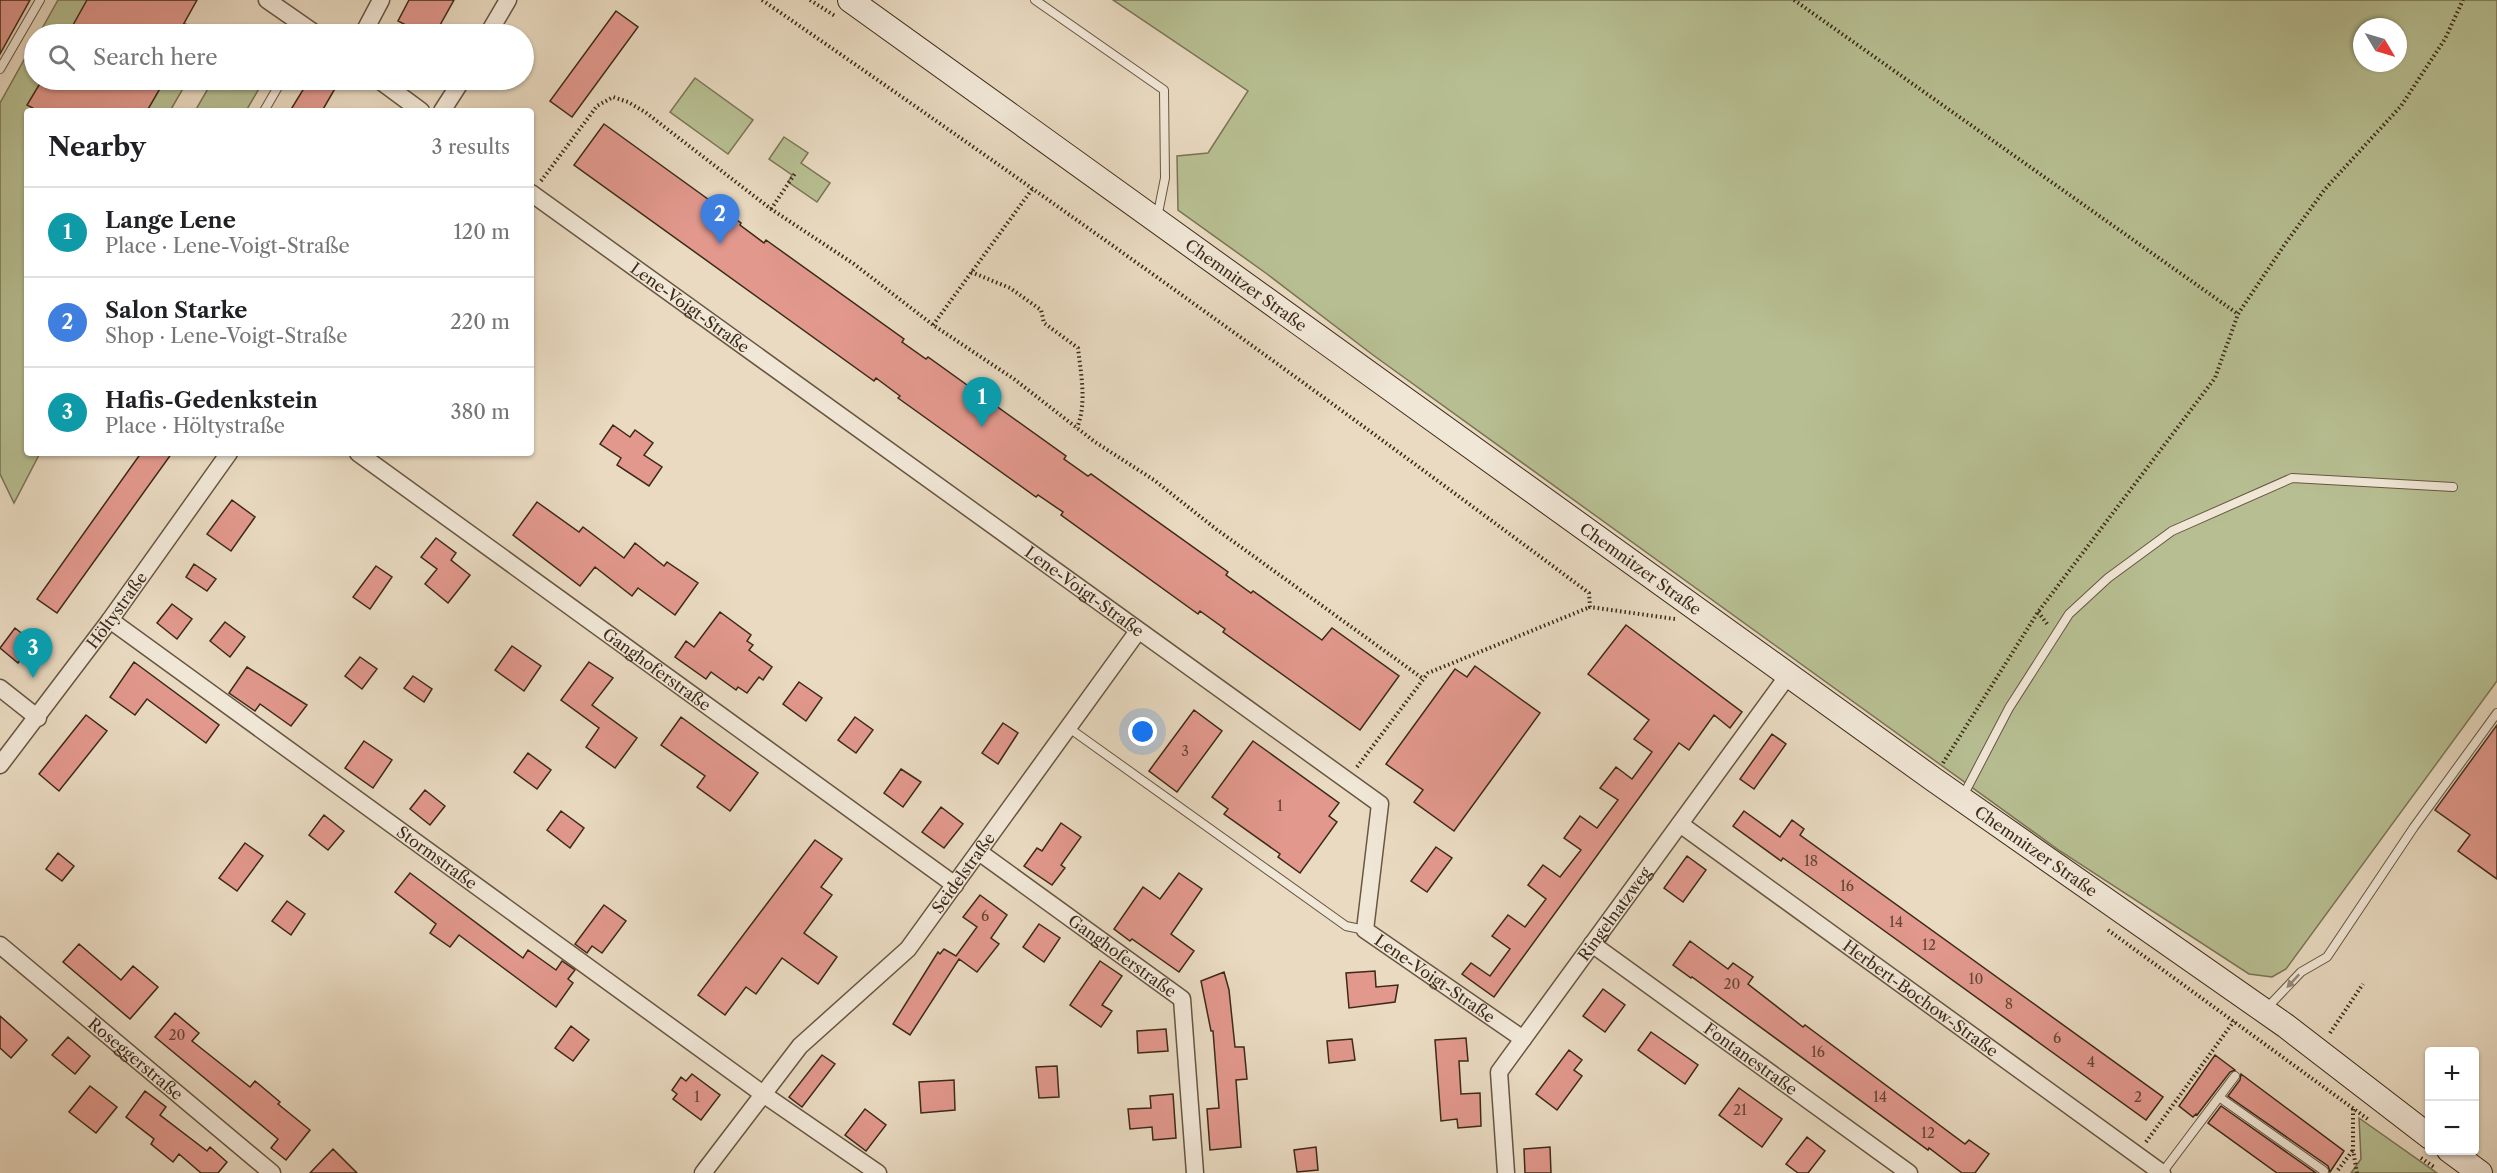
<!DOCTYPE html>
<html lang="en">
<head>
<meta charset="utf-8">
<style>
  body { margin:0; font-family:"Libre Caslon Text",serif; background:#f2f2f2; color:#202124 }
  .controls { position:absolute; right:18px; bottom:18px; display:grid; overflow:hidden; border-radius:6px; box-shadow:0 2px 4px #0004 }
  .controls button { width:54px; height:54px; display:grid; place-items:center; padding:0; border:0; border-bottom:2px solid #e0e0e0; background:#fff; color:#202124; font:30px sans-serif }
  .compass { position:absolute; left:2353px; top:18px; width:54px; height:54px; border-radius:50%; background:#fff; box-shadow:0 2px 4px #0004; rotate:128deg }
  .you { position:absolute; left:1143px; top:732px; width:21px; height:21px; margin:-15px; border:4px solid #fff; border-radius:50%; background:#1a73e8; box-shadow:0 0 0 9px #1a73e833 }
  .badge { display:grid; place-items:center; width:39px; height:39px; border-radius:50%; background:#111827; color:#fff; font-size:20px; font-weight:700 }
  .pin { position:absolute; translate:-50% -50px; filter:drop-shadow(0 2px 3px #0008) }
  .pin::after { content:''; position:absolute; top:32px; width:21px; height:18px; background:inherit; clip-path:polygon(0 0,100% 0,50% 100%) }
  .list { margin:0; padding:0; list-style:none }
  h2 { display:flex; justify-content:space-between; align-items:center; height:78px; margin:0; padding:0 24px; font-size:26px }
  h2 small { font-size:20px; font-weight:400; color:#757577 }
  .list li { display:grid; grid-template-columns:39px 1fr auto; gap:18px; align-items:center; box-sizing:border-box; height:90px; padding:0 24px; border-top:2px solid #e0e0e0 }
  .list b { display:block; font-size:22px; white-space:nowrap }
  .list p { margin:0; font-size:20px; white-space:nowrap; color:#757577 }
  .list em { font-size:20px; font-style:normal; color:#757577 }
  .icon { flex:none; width:33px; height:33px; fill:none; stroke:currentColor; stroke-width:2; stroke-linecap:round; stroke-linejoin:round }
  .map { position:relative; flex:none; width:2497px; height:1173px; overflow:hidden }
  .search { position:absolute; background:#fff; box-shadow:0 2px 4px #0004; left:24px; top:24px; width:510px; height:66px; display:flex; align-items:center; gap:15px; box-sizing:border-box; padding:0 21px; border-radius:33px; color:#757577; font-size:22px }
  .panel { position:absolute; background:#fff; box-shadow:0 2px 4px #0004; left:24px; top:108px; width:510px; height:348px; border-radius:6px }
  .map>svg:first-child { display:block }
  .green { fill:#b7bf92; stroke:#7a7455; stroke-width:1.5; fill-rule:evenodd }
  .building { fill:#e2988d; stroke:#3c2a18; stroke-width:1.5 }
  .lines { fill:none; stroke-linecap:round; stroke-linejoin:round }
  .lane-casing { stroke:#675642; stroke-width:10 }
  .street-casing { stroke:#675642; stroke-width:19 }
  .secondary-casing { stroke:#3c2a18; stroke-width:26 }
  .path { stroke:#3c2a18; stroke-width:4; stroke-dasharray:1.5 3; stroke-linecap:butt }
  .lane { stroke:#f1e7d7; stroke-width:8 }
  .street { stroke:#f1e7d7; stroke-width:16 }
  .secondary { stroke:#f1e7d7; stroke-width:24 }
  .oneway { fill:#968878 }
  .labels { text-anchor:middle; stroke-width:6; stroke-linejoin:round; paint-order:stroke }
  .number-label { font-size:14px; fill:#664635 }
  .street-label { font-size:16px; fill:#3c2a18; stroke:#f1e7d7 }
</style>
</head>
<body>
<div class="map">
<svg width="2497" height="1173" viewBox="0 0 2497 1173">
  <rect width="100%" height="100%" fill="#e9dac1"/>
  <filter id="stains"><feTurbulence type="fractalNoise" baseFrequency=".00333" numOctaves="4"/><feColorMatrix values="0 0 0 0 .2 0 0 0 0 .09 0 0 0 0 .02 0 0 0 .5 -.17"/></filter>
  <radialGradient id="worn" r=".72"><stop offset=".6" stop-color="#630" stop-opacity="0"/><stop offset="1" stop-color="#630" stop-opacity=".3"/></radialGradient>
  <path class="green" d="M58 0H142L204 34H39Z
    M1113 0H2497V681L2286 969 2272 977 2249 974 2060 851 1373 355 1267 274 1178 210 1177 156 1208 153 1248 91ZM2362 27H2398V63H2362Z
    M34 42V80H188L170 111H27V453H40L14 503 0 474V103Z
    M695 78 753 120 728 154 670 112Z
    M213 80H264L246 111H195Z
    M784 137 808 153 801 163 830 183 817 202 788 182 792 175 769 159Z
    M2359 1118 2437 1173H2351L2361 1159Z"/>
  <path class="building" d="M0 0H30L0 54Z
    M87 0H197L178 34H68Z
    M409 0H454L435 34H423L398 21Z
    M616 11 638 27 572 117 550 101Z
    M42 80H165L147 111H38L27 105Z
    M309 80H340L322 111H290Z
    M604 124 741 223 740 225 764 243 766 240 904 339 902 342 926 359 928 357 1066 456 1064 459 1088 476 1091 474 1228 572 1226 575 1251 593 1253 591 1322 640 1332 628 1399 676 1360 730 1223 632 1225 629 1200 611 1198 614 1061 515 1063 512 1038 495 1036 497 898 398 900 396 876 378 874 381 574 165Z
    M613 425 630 437 635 430 653 443 644 455 662 467 649 486 617 465 621 458 600 444Z
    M141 453H172L57 613 37 599Z
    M232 500 255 517 231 551 207 534Z
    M537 502 579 532 583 527 624 558 635 543 664 566 667 562 698 583 675 615 638 588 632 596 595 567 580 586 513 535Z
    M436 538 456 553 451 560 470 575 448 603 425 584 437 569 421 557Z
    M194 564 216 579 207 591 186 577Z
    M376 566 392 577 370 609 353 597Z
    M172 604 192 619 177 639 157 623Z
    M720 612 751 635 747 641 753 645 749 650 772 667 763 680 759 677 747 693 738 687 736 690 711 672 706 679 675 657 686 641 694 647Z
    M225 622 245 637 230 657 210 641Z
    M1626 625 1742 712 1730 728 1714 715 1689 750 1679 743 1494 997 1462 974 1471 963 1490 976 1510 949 1492 936 1508 915 1525 927 1546 899 1528 885 1543 865 1560 877 1581 850 1564 838 1580 816 1597 828 1618 800 1600 788 1616 767 1632 779 1652 752 1634 739 1649 720 1588 674Z
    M15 628 34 643 18 663 0 648Z
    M512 646 541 666 524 691 495 670Z
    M360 657 377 669 362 689 345 676Z
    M134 662 219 725 206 743 147 699 135 715 110 697Z
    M589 662 613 678 592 705 637 738 615 768 586 747 599 728 561 700Z
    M1475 666 1540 713 1454 831 1414 802 1423 790 1386 764 1455 669 1467 677Z
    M247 667 307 705 291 726 260 704 255 711 229 693Z
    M413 676 432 689 424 702 404 688Z
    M799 682 822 698 806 721 783 704Z
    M1194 710 1222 731 1177 792 1149 771Z
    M86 715 107 731 59 791 39 774Z
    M681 717 758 773 730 811 697 787 705 776 661 745Z
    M855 717 873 730 856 753 838 740Z
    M1003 723 1018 733 998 764 982 753Z
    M2497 725V879L2458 851 2470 835 2435 810Z
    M1772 734 1786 744 1754 789 1740 779Z
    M364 741 392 760 373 788 345 768Z
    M1253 741 1339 803 1329 816 1337 822 1300 873 1278 857 1280 854 1224 814 1228 809 1212 797Z
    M528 753 551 770 537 789 514 772Z
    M901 769 921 782 903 807 884 793Z
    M425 790 445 806 430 825 410 809Z
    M941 807 963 824 944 848 922 832Z
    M561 811 584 828 570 848 547 830Z
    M1744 811 1780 837 1792 820 1804 829 1800 835 2163 1097 2146 1120 1821 885 1783 858 1781 861 1733 826Z
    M324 815 344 831 328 850 309 835Z
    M1061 823 1081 837 1061 865 1065 868 1052 885 1024 866 1037 848 1042 851Z
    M815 840 842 859 821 887 832 895 804 933 837 957 818 984 782 958 756 994 746 987 725 1015 698 995Z
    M245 843 263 856 237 891 219 878Z
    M1436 847 1452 858 1427 892 1411 881Z
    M58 853 74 866 62 881 46 869Z
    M1687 856 1706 870 1683 902 1664 888Z
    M410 873 523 958 528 950 556 970 562 961 575 970 568 979 573 983 556 1007 459 935 450 947 430 933 436 924 395 892Z
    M1179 873 1202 889 1171 934 1194 951 1179 972 1132 939 1130 941 1114 929 1143 887 1160 899Z
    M980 895 1007 915 991 938 999 944 977 972 959 959 910 1035 893 1024 938 952 940 954 944 949 956 956 977 927 963 917Z
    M287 901 305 914 291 935 272 921Z
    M604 905 626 921 602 953 592 946 587 953 575 944Z
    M1039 924 1060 938 1044 962 1023 947Z
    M1690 941 1728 969 1733 963 1753 977 1748 984 1803 1027 1805 1025 1965 1144 1969 1140 1989 1154 1975 1173H1962L1929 1148 1928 1150 1692 977 1691 978 1673 965Z
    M79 944 121 980 133 966 158 987 130 1019 63 962Z
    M1100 961 1122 976 1102 1005 1112 1011 1101 1027 1070 1005Z
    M1375 971 1376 987 1398 985 1395 1002 1349 1008 1346 973Z
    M1224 972 1229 990 1235 1047H1244L1247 1079 1236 1080 1241 1147 1210 1150 1207 1109 1219 1108 1213 1031H1211L1201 981Z
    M1603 989 1625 1005 1605 1032 1583 1016Z
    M175 1013 199 1033 192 1041 250 1087 255 1081 280 1102 278 1104 310 1130 286 1160 271 1148 278 1139 155 1037Z
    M0 1016 27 1040 11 1058 0 1048Z
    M571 1026 589 1040 573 1061 555 1048Z
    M1166 1029 1168 1051 1138 1053 1137 1031Z
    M1651 1032 1698 1065 1685 1084 1638 1050Z
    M68 1037 90 1056 75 1074 52 1055Z
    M1466 1038 1468 1061H1459L1461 1094 1480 1093 1481 1126 1458 1128 1457 1119 1441 1121 1435 1040Z
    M1352 1039 1355 1060 1329 1063 1327 1041Z
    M1569 1050 1582 1060 1574 1070 1582 1076 1557 1110 1536 1094Z
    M822 1055 835 1064 802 1107 789 1097Z
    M2215 1055 2235 1070 2230 1072 2197 1115 2196 1114 2193 1117 2179 1106Z
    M1057 1066 1059 1097 1039 1098 1036 1067Z
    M692 1074 720 1095 701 1120 673 1099 677 1094 672 1090 681 1077 686 1081Z
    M2241 1074 2344 1151 2330 1172 2328 1166 2228 1096 2240 1080Z
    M954 1080 955 1110 921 1113 919 1082Z
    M90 1086 117 1107 96 1133 69 1112Z
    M1739 1088 1782 1119 1762 1147 1719 1115Z
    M145 1091 166 1107 160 1115 207 1151 210 1147 227 1162 218 1173H201L179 1154 173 1162 151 1144 154 1139 126 1117Z
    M1173 1094 1176 1138 1153 1140 1152 1127 1130 1129 1128 1109 1151 1108 1150 1096Z
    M2221 1106 2316 1173H2277L2208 1123Z
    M865 1109 886 1125 866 1151 845 1135Z
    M1807 1137 1825 1151 1808 1173H1798L1786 1164Z
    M1316 1147 1318 1170 1297 1172 1294 1150Z
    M1550 1147 1551 1173H1525L1524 1149Z
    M333 1149 357 1173H310Z"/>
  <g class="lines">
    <defs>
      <path id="lane" d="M1035 0 1164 90 1165 178 1157 218
        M0 69 40 0
        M264 111 282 80
        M1069 728 1346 926 1365 930
        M1963 796 2009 708 2069 614 2108 578 2172 531 2292 478 2453 487
        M2265 1010 2301 972 2327 957 2414 827 2497 713
        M2219 1097 2324 1171
        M2162 1173 2235 1076"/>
      <g id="street">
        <path d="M267 0 316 34"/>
        <path d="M363 34 381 0"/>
        <path d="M488 34 508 0"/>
        <path d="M379 80 421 111"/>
        <path d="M442 111 462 80"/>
        <path id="s1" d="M531 193 1380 804 1365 930 1523 1039"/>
        <path id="s2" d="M358 453 955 885"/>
        <path id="s3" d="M110 620 763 1094 878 1173"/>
        <path d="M0 688 38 718"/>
        <path id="s4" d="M0 765 110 620 229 453"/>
        <path id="s5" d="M1680 824 2162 1173"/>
        <path id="s6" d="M979 852 1182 999 1195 1173"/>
        <path id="s7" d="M1592 944 1909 1173"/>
        <path id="s8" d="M0 945 272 1173"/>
        <path id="s9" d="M703 1173 800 1046 908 949 1138 631"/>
        <path id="s10" d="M1506 1173 1499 1072 1789 674"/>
      </g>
      <g id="secondary">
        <path id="s11" d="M850 0 1933 779 2286 1026 2430 1137"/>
        <path d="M2449 1150 2480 1173"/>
      </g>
    </defs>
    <use href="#lane" class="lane-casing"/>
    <use href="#street" class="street-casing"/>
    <use href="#secondary" class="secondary-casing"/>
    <path class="path" d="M762 0C1041 192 1317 390 1589 593L1590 607 1675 619
      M810 0 835 16
      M1794 0 2238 314
      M541 181 597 106 613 97 628 102 645 112 771 209 854 264 933 325 1014 379 1095 442 1154 480 1216 529 1422 678
      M771 209 796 172
      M971 272 1010 288 1041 310 1044 323 1078 348C1081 375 1087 403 1077 428
      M933 325 1033 188
      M2038 612 2048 625
      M1943 763 2038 612 2215 378 2238 314 2285 244 2325 189 2401 106 2445 39 2463 0
      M1357 767 1428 673 1590 607
      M2108 930 2369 1120
      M2330 1033 2363 984
      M2353 1109V1150L2357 1173
      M2146 1142 2234 1021
      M2421 1158 2434 1167
      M2338 1170 2353 1150"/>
    <use href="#lane" class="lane"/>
    <use href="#street" class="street"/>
    <use href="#secondary" class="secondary"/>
  </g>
  <defs><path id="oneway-solid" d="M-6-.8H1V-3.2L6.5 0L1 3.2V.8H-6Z" transform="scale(1.5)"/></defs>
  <use class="oneway" href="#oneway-solid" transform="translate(2293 981) rotate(133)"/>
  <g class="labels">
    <g class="number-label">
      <text x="1185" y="756">3</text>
      <text x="1280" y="811">1</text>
      <text x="1811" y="866">18</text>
      <text x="1847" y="891">16</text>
      <text x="985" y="921">6</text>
      <text x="1896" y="927">14</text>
      <text x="1929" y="950">12</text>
      <text x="1976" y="984">10</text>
      <text x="1732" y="989">20</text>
      <text x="2009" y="1009">8</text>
      <text x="177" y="1040">20</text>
      <text x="2057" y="1043">6</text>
      <text x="1818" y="1057">16</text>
      <text x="2091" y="1067">4</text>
      <text x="697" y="1102">1</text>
      <text x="1880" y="1102">14</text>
      <text x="2138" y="1102">2</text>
      <text x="1740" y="1115">21</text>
      <text x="1928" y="1138">12</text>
    </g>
    <g class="street-label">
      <text dy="6" stroke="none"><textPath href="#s11" startOffset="488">Chemnitzer Straße</textPath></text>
      <text dy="6" stroke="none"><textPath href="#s1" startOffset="196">Lene-Voigt-Straße</textPath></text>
      <text dy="6" stroke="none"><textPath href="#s11" startOffset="974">Chemnitzer Straße</textPath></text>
      <text dy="6" stroke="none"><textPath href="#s1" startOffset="682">Lene-Voigt-Straße</textPath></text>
      <text dy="6" stroke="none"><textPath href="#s4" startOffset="194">Höltystraße</textPath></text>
      <text dy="6" stroke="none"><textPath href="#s2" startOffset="369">Ganghoferstraße</textPath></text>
      <text dy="6" stroke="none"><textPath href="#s11" startOffset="1460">Chemnitzer Straße</textPath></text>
      <text dy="6" stroke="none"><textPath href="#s3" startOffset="404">Stormstraße</textPath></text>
      <text dy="6" stroke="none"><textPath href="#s9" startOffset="399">Seidelstraße</textPath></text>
      <text dy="6" stroke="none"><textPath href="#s10" startOffset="297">Ringelnatzweg</textPath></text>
      <text dy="6" stroke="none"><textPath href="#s6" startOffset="177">Ganghoferstraße</textPath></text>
      <text dy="6" stroke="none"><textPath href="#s1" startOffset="1258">Lene-Voigt-Straße</textPath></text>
      <text dy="6" stroke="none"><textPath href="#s5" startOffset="297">Herbert-Bochow-Straße</textPath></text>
      <text dy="6" stroke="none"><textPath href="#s8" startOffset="177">Roseggerstraße</textPath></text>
      <text dy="6" stroke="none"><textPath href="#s7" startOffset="196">Fontanestraße</textPath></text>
    </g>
  </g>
  <rect width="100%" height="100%" filter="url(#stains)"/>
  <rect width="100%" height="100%" fill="url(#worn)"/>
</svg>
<div class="controls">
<button>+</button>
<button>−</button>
</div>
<svg class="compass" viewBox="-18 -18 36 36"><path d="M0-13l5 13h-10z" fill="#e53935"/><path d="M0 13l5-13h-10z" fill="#757577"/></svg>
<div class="you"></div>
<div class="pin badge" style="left:982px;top:427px;background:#0f9aa8">1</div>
<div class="pin badge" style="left:720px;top:244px;background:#3f7fe0">2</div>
<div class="pin badge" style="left:33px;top:678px;background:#0f9aa8">3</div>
<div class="search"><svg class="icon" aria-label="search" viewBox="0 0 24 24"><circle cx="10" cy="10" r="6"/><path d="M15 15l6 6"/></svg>Search here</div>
<section class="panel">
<h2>Nearby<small>3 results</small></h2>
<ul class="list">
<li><span class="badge" style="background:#0f9aa8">1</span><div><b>Lange Lene</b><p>Place · Lene-Voigt-Straße</p></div><em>120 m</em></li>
<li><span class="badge" style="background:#3f7fe0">2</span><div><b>Salon Starke</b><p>Shop · Lene-Voigt-Straße</p></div><em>220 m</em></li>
<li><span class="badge" style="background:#0f9aa8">3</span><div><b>Hafis-Gedenkstein</b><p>Place · Höltystraße</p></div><em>380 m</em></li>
</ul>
</section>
</div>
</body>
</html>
